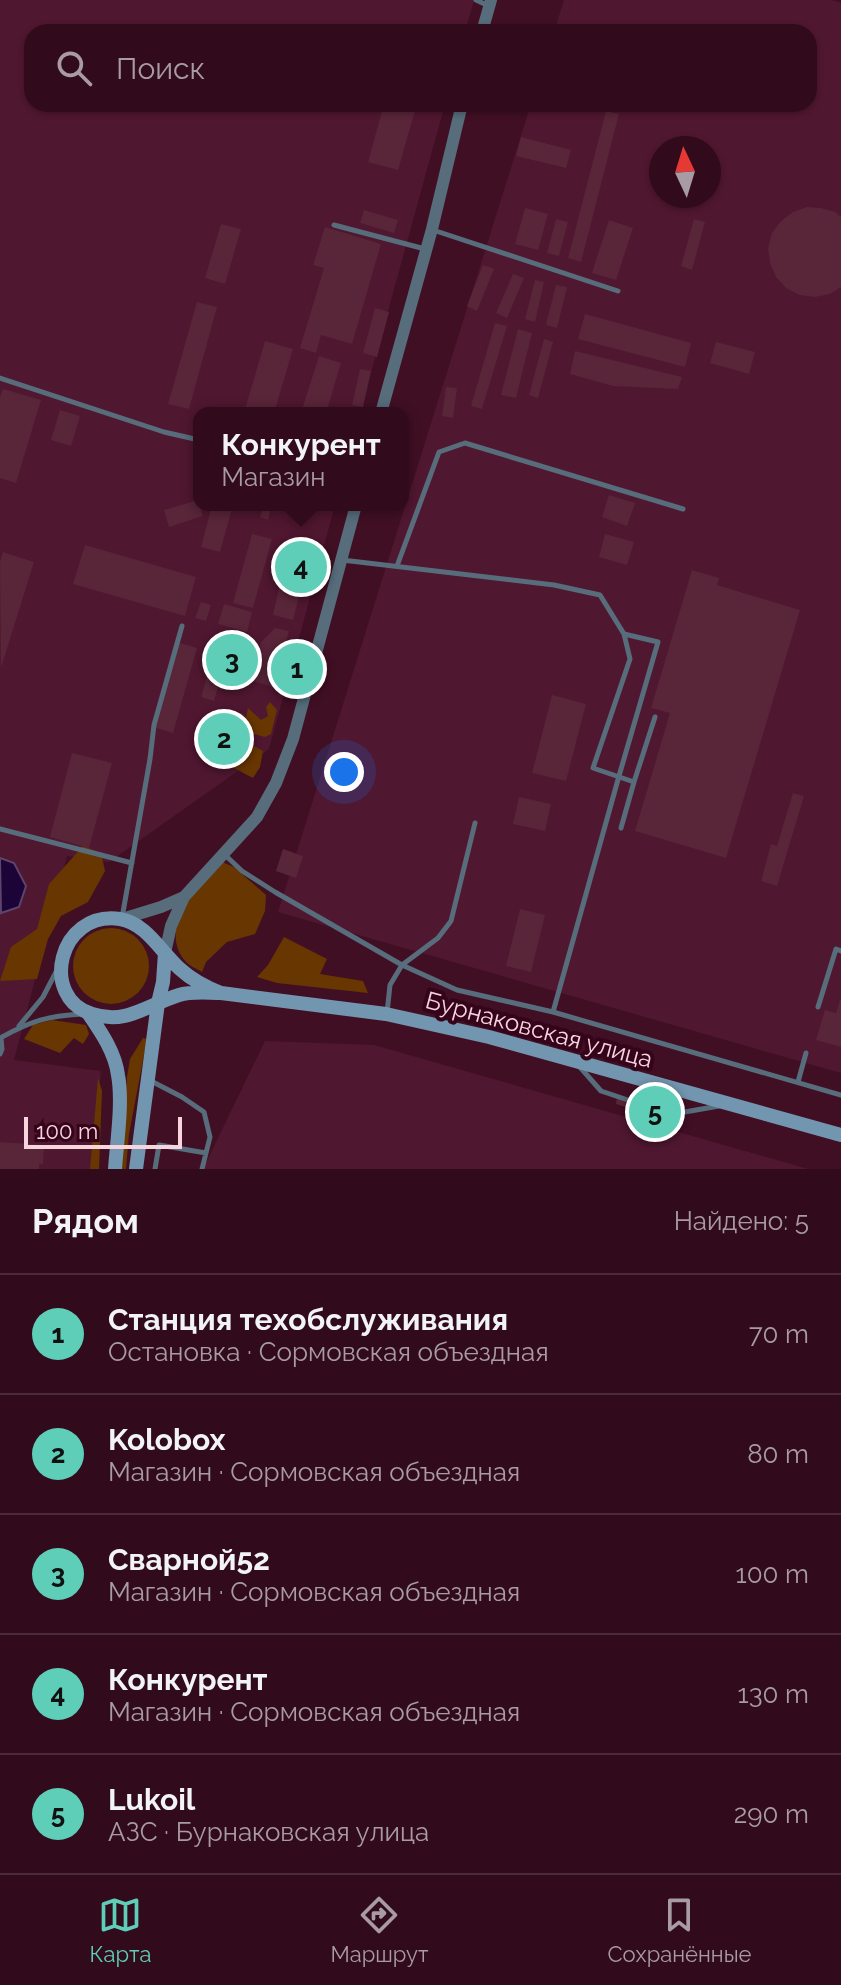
<!DOCTYPE html>
<html lang="ru">
<head>
<meta charset="utf-8">
<style>
  body { margin:0; font-family:Raleway,sans-serif; background:#391424; color:#f1f3f6 }
  .compass { position:absolute; left:649px; top:136px; width:72px; height:72px; border-radius:50%; background:#310b1b; box-shadow:0 2px 6px #0004; rotate:356deg }
  .scale { position:absolute; left:24px; bottom:20px; width:158px; box-sizing:border-box; padding-left:8px; border:4px solid #f7d5df; border-top:0; font-size:22px; line-height:28px; white-space:nowrap; color:#f7d5df; -webkit-text-stroke:6px #35041a; paint-order:stroke }
  .you { position:absolute; left:344px; top:772px; width:28px; height:28px; margin:-20px; border:6px solid #fff; border-radius:50%; background:#1a73e8; box-shadow:0 0 0 12px #1a73e833 }
  .badge { display:grid; place-items:center; width:52px; height:52px; border-radius:50%; background:#5eceb8; color:#111; font-size:26px; font-weight:700 }
  .pin { position:absolute; translate:-50% -50%; border:4px solid #fff; box-shadow:0 2px 8px #0006 }
  .popup { position:absolute; left:193px; top:407px; width:216px; height:104px; box-sizing:border-box; display:grid; place-content:center; border-radius:16px; background:#310b1b; filter:drop-shadow(0 2px 6px #0005); font-size:26px; white-space:nowrap; color:#a89ba3 }
  .popup b { font-size:30px; color:#f1f3f6 }
  .popup::after { content:''; position:absolute; left:50%; top:100%; margin-left:-16px; border:16px solid transparent; border-top-color:#310b1b }
  .list { margin:0; padding:0; list-style:none }
  h2 { display:flex; justify-content:space-between; align-items:center; height:104px; margin:0; padding:0 32px; font-size:34px }
  h2 small { font-size:26px; font-weight:400; color:#a89ba3 }
  .list li { display:grid; grid-template-columns:52px 1fr auto; gap:24px; align-items:center; box-sizing:border-box; height:120px; padding:0 32px; border-top:2px solid #4c2b3a }
  .list b { display:block; font-size:30px; white-space:nowrap }
  .list p { margin:0; font-size:26px; white-space:nowrap; color:#a89ba3 }
  .list em { font-size:26px; font-style:normal; color:#a89ba3 }
  .icon { flex:none; width:44px; height:44px; fill:none; stroke:currentColor; stroke-width:2; stroke-linecap:round; stroke-linejoin:round }
  .map { position:relative; flex:none; width:841px; height:1169px; overflow:hidden }
  .search { position:absolute; background:#310b1b; box-shadow:0 2px 6px #0004; left:24px; right:24px; top:24px; height:88px; display:flex; align-items:center; gap:20px; box-sizing:border-box; padding:0 28px; border-radius:24px; color:#a89ba3; font-size:30px }
  .sheet { height:704px; background:#310b1b }
  nav { display:flex; justify-content:space-around; align-items:center; box-sizing:border-box; height:112px; border-top:2px solid #4c2b3a; background:#310b1b; font-size:22px; color:#a89ba3 }
  nav a { display:grid; justify-items:center; gap:4px }
  nav .on { color:#5eceb8 }
  .map>svg:first-child { display:block }
  .built { fill:#501730; fill-rule:evenodd }
  .green { fill:#683600 }
  .water { fill:#1c0438; stroke:#5e436a; stroke-width:2 }
  .building { fill:#592539 }
  .lines { fill:none; stroke-linecap:round; stroke-linejoin:round }
  .service { stroke:#576d7c; stroke-width:5 }
  .tertiary { stroke:#576d7c; stroke-width:12 }
  .secondary { stroke:#7296af; stroke-width:14 }
  .labels { text-anchor:middle; stroke-width:8; stroke-linejoin:round; paint-order:stroke }
  .street-label { font-size:24px; fill:#f7d5df; stroke:#35041a }
</style>
</head>
<body>
<div class="map">
<svg width="841" height="1169" viewBox="0 0 841 1169">
  <rect width="100%" height="100%" fill="#410f24"/>
  <path class="built" d="M0 0H474L465 32H32V104H445L360 413H199V505H335L269 749 109 862 67 856 14 1060 101 1071 92 1169H0Z
    M564 0H831L841 3V1073L278 912 531 104H809V32H554ZM661 148H709V196H661Z
    M265 1041 374 1045 808 1169H203Z"/>
  <path class="green" d="M270 702 277 710 271 734 265 737 254 734 244 726 248 708 261 720 268 716 266 707Z
    M241 739 263 751 260 767 253 778 232 767Z
    M83 846 101 853 105 871 88 902 61 916 48 939 37 979 0 981 11 947 37 929 49 884Z
    M220 861 234 867 266 895 265 911 255 934 227 942 206 962 202 972C197 969 190 966 186 962 156 928 199 886 220 861Z
    M73 966a38 38 0 1 1 76 0a38 38 0 1 1-76 0Z
    M284 937 327 959 320 974 363 981 368 993 277 983 257 977 268 965Z
    M52 1020 86 1025 89 1034 83 1044 74 1038 60 1053 24 1039 33 1025Z
    M143 1038 147 1039 129 1134 126 1169H121L127 1077 130 1059Z
    M98 1078 102 1091 99 1169H90Z"/>
  <path class="water" d="M0 858 14 863 26 886 19 907 1 913Z"/>
  <path class="building" d="M384 104H417L398 170 368 162Z
    M606 111 619 114 581 262 568 258Z
    M521 137 571 150 566 168 516 156Z
    M807 207 821 208 835 212 841 217V287L830 294 815 297 800 295 786 288 776 277 770 263 768 248 772 233 781 221 793 212Z
    M525 208 548 214 538 250 515 244Z
    M364 210 398 220 394 233 360 223Z
    M556 219 568 222 559 256 547 253Z
    M694 219 705 222 692 270 681 266Z
    M609 220 633 228 616 280 592 273Z
    M221 224 241 229 225 284 205 278Z
    M325 227 381 244 352 344 321 335 316 353 300 348 324 268 313 265Z
    M483 265 494 269 477 311 467 306Z
    M513 274 524 278 507 318 496 313Z
    M535 280 544 282 535 322 525 319Z
    M556 285 567 287 557 328 546 325Z
    M197 302 217 307 189 409 168 404Z
    M375 308 389 312 377 357 363 353Z
    M585 314 691 343 685 367 578 339Z
    M495 323 507 326 482 409 471 406Z
    M518 329 532 333 516 398 501 395Z
    M544 339 553 342 538 398 529 395Z
    M265 341 293 349 274 413H244Z
    M716 342 755 352 749 374 710 363Z
    M575 351 682 377 678 389 613 386 570 374Z
    M319 356 341 363 326 413H301Z
    M360 369 371 371 363 407 352 405Z
    M446 387 457 388 453 418 442 416Z
    M3 389 41 400 16 483 0 478V397Z
    M60 410 80 416 71 446 51 440Z
    M609 495 635 503 627 526 602 517Z
    M198 500 203 516 169 527 164 510Z
    M212 505H233L220 552 201 547Z
    M264 505H272L268 520 260 517Z
    M252 534 272 539 253 608 233 603Z
    M605 534 634 542 627 565 599 557Z
    M283 544 313 553 302 589 272 581Z
    M85 545 196 577 185 616 73 584Z
    M3 552 34 562 1 668 0 562Z
    M692 570 719 578 717 585 800 610 726 858 635 831 670 713 651 708Z
    M279 588 300 592 293 620 273 615Z
    M201 602 211 605 206 621 195 618Z
    M224 604 252 612 247 632 218 624Z
    M275 628 289 631 273 687 250 680 261 642Z
    M177 642 197 648 173 733 153 727Z
    M227 650 238 653 234 665 224 662Z
    M211 663 224 666 214 701 201 697Z
    M552 695 586 704 566 781 532 773Z
    M221 708 245 714 230 768 206 762Z
    M72 753 112 763 89 848 50 837Z
    M793 793 804 796 777 886 761 881 771 844 777 846Z
    M519 797 551 804 545 831 513 824Z
    M283 849 303 856 296 878 276 871Z
    M520 909 545 915 531 972 506 966Z
    M840 1000H841V1047L816 1040 825 1010 836 1013Z
    M617 1098H629L666 1108 672 1113 670 1120 663 1118 662 1122 625 1111 626 1107 616 1104Z
    M0 1142 44 1145 43 1164H39V1169H0Z"/>
  <g class="lines">
    <path class="service" d="M476 0 489 6
      M334 225 425 249
      M433 230 618 291
      M0 378 164 432 199 440
      M342 560 554 585 600 595 624 634 630 659 593 768 634 782 655 717
      M397 566 439 452 465 443 683 509
      M621 828 634 782
      M0 829 132 863
      M224 854 242 871 275 892 402 965 457 990 553 1012 841 1095
      M122 918 150 759 154 725 182 626
      M818 1007 836 949 841 951
      M553 1012 619 776 658 642 624 634
      M387 1013 390 985 402 965 438 938 451 921 475 823
      M19 1026 43 997 56 972
      M0 1038C31 1021 47 1016 82 1014
      M0 1054 2 1049 1 1038
      M579 1066 601 1091 628 1100
      M151 1081 182 1097 204 1112 210 1137 206 1153 159 1145 155 1169
      M798 1082 806 1053
      M665 1109 679 1113 719 1106
      M202 1169 206 1153"/>
    <path class="tertiary" d="M482 32 491 0
      M381 413 432 229 462 104
      M122 919 161 907 184 897
      M165 953 171 926 184 897 257 817 276 783 293 739 356 505"/>
    <path class="secondary" d="M221 993C205 987 192 980 180 969 161 952 146 923 120 919 58 910 39 998 92 1014 127 1025 147 1005 179 995 192 991 207 993 221 993L386 1014 489 1037 841 1135
      M88 1013C101 1032 115 1052 118 1075 123 1102 117 1141 115 1169
      M136 1169 158 1003 163 982 165 953"/>
  </g>
  <g class="labels">
    <g class="street-label">
      <text transform="translate(539 1030) rotate(15)" y="8">Бурнаковская улица</text>
    </g>
  </g>
</svg>
<svg class="compass" viewBox="-18 -18 36 36"><path d="M0-13l5 13h-10z" fill="#e53935"/><path d="M0 13l5-13h-10z" fill="#a89ba3"/></svg>
<div class="scale">100 m</div>
<div class="you"></div>
<div class="pin badge" style="left:297px;top:669px">1</div>
<div class="pin badge" style="left:224px;top:739px">2</div>
<div class="pin badge" style="left:232px;top:660px">3</div>
<div class="pin badge" style="left:301px;top:567px">4</div>
<div class="popup"><b>Конкурент</b>Магазин</div>
<div class="pin badge" style="left:655px;top:1112px">5</div>
<div class="search"><svg class="icon" aria-label="search" viewBox="0 0 24 24"><circle cx="10" cy="10" r="6"/><path d="M15 15l6 6"/></svg>Поиск</div>
</div>
<section class="sheet">
<h2>Рядом<small>Найдено: 5</small></h2>
<ul class="list">
<li><span class="badge">1</span><div><b>Станция техобслуживания</b><p>Остановка · Сормовская объездная</p></div><em>70 m</em></li>
<li><span class="badge">2</span><div><b>Kolobox</b><p>Магазин · Сормовская объездная</p></div><em>80 m</em></li>
<li><span class="badge">3</span><div><b>Сварной52</b><p>Магазин · Сормовская объездная</p></div><em>100 m</em></li>
<li><span class="badge">4</span><div><b>Конкурент</b><p>Магазин · Сормовская объездная</p></div><em>130 m</em></li>
<li><span class="badge">5</span><div><b>Lukoil</b><p>АЗС · Бурнаковская улица</p></div><em>290 m</em></li>
</ul>
</section>
<nav>
<a class="on"><svg class="icon" aria-label="map" viewBox="0 0 24 24"><path d="M3 6l6-2 6 2 6-2v14l-6 2-6-2-6 2zM9 4v14M15 6v14"/></svg>Карта</a>
<a><svg class="icon" aria-label="directions" viewBox="0 0 24 24"><path d="M12 3l9 9-9 9-9-9zM9 14v-3h6M13 9l2 2-2 2"/></svg>Маршрут</a>
<a><svg class="icon" aria-label="saved" viewBox="0 0 24 24"><path d="M7 4h10v16l-5-4-5 4z"/></svg>Сохранённые</a>
</nav>
</body>
</html>
